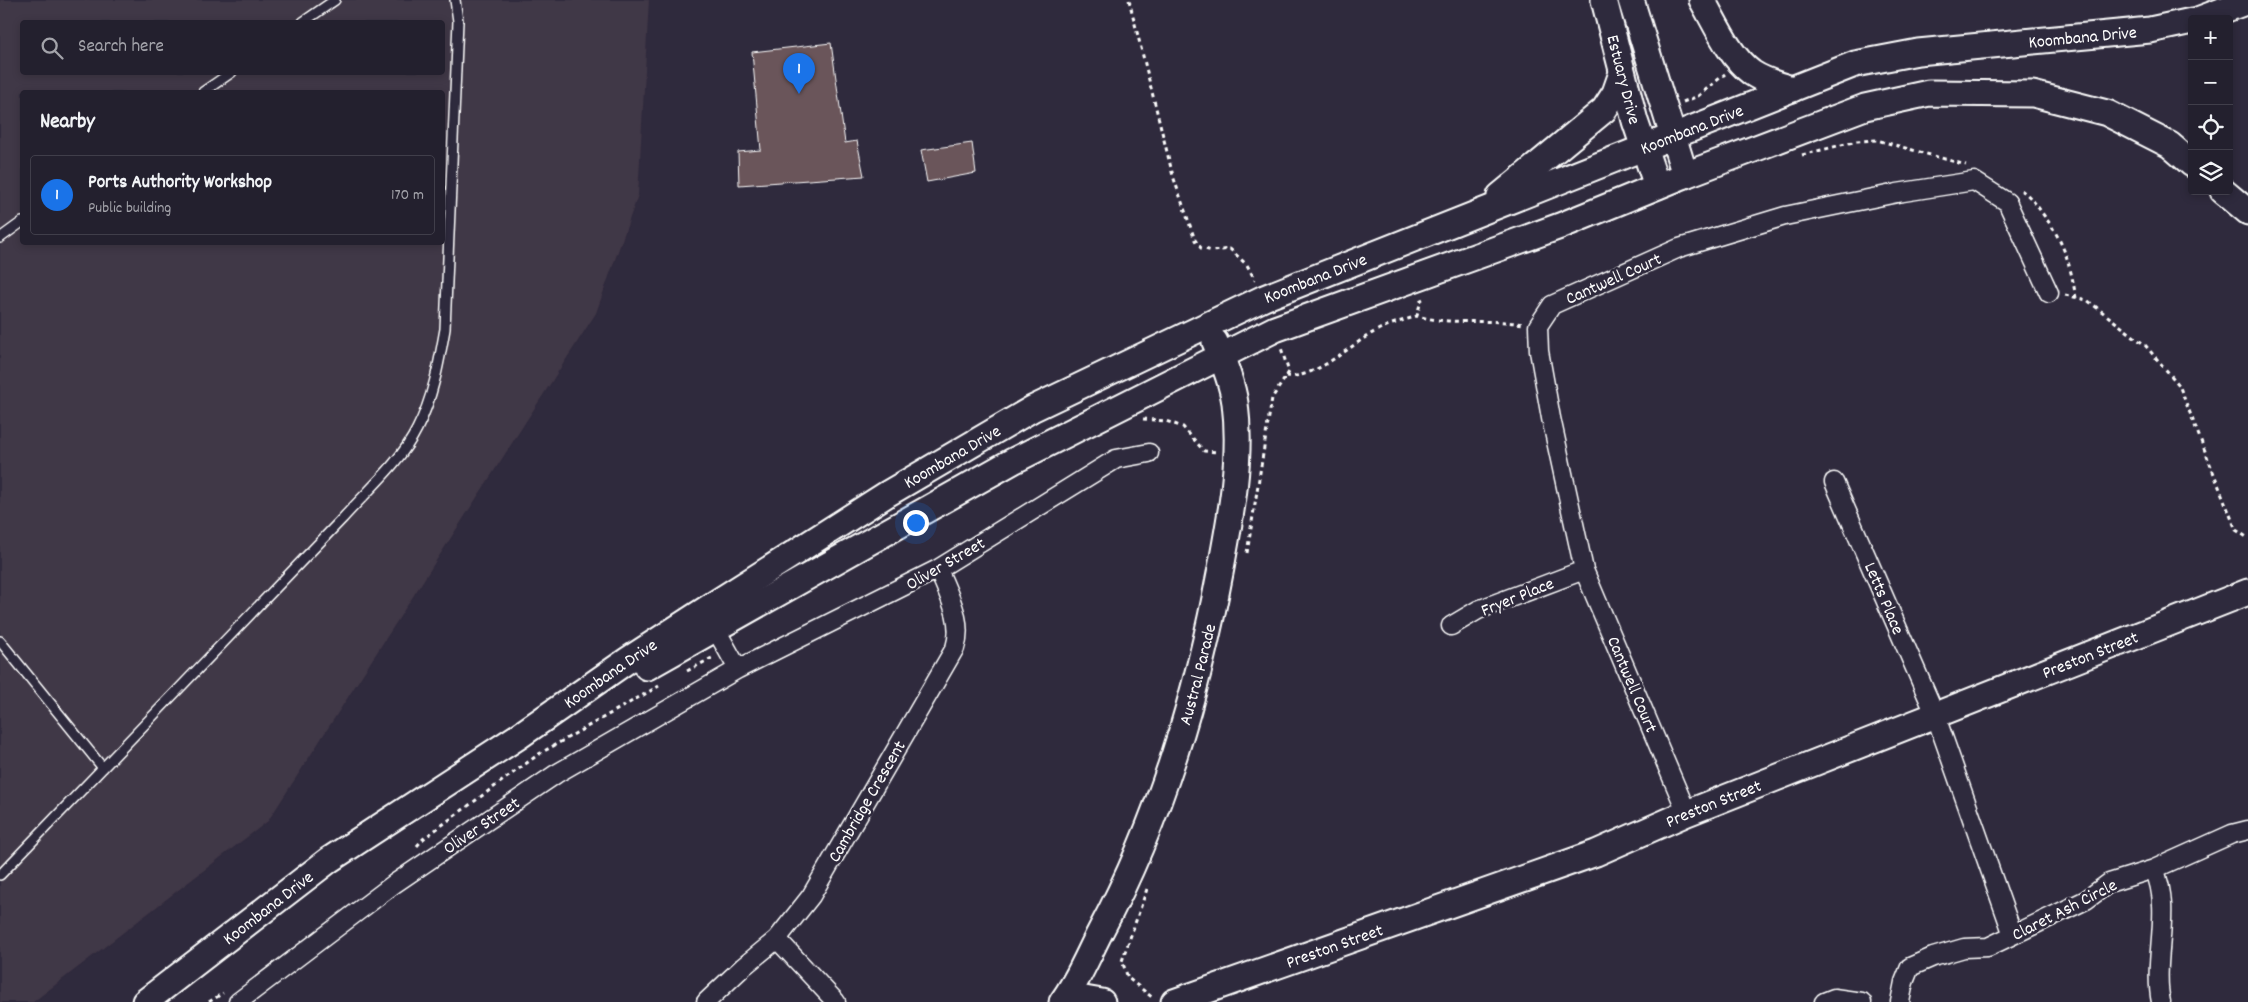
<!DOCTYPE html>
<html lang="en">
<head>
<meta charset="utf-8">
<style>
  body { margin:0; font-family:Dekko,sans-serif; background:#2b2836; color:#f1f3f6 }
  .controls { position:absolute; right:15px; top:15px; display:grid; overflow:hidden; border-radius:5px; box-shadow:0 2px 8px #0003 }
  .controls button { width:45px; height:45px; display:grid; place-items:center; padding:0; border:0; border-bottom:1px solid #403e4a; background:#23202e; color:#f1f3f6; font:25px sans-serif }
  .you { position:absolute; left:915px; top:522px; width:18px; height:18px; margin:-12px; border:4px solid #fff; border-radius:50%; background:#1a73e8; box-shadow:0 0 0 8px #1a73e833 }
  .badge { display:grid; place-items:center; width:32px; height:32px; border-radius:50%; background:#1a73e8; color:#fff; font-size:16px; font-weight:700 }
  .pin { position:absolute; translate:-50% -41px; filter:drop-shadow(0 1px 2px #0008) }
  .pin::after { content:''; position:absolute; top:26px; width:18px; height:15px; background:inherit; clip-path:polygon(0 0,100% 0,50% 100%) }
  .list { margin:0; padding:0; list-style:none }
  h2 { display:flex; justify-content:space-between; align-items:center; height:65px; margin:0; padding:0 20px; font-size:21px }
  h2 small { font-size:16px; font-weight:400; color:#a3a3aa }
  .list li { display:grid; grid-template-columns:32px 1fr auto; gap:15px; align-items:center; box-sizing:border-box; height:80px; margin:0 10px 10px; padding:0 10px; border:1px solid #403e4a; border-radius:5px }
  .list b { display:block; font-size:19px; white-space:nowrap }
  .list p { margin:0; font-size:16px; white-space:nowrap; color:#a3a3aa }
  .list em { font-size:16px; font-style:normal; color:#a3a3aa }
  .icon { flex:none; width:28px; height:28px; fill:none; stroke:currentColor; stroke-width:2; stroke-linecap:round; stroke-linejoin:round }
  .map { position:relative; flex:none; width:2248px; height:1002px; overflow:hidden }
  .search { position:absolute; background:#23202e; box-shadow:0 2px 8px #0003; left:20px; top:20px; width:425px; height:55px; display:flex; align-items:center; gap:12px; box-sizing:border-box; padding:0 18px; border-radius:5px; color:#a3a3aa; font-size:19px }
  .panel { position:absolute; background:#23202e; box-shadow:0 2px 8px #0003; left:20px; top:90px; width:425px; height:155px; border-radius:5px }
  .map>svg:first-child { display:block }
  .built { fill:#413746; fill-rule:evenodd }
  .building { fill:#6b555a; stroke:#fff }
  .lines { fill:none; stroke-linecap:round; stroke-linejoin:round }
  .lane-casing { stroke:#fff; stroke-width:12 }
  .street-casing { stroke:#fff; stroke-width:21 }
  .secondary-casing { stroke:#fff; stroke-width:29 }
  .path { stroke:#fff; stroke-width:3; stroke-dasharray:4 4; stroke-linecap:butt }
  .lane { stroke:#2f2a3d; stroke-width:9 }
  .street { stroke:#2f2a3d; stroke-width:18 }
  .secondary { stroke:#2f2a3d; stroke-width:25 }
  .labels { text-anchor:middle; stroke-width:5; stroke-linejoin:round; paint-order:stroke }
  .street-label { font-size:18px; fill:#fff; stroke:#2f2a3d }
</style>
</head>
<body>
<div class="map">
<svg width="2248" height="1002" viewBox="0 0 2248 1002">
  <rect width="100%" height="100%" fill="#2f2a3d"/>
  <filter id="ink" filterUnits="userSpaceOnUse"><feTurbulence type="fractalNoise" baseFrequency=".02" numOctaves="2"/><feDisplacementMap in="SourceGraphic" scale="10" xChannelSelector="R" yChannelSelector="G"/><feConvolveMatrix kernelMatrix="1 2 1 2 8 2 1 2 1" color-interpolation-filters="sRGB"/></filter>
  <g filter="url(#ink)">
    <path class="built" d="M0 0H649L638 195 596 313 268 821 33 1002H0ZM22 22H442V72H22ZM22 92H442V242H22Z"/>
    <path class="building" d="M831 43 845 143 857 141 864 176 739 185 738 152 761 150 752 52Z
      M972 143 976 173 927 182 921 150Z"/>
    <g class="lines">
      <defs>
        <path id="lane" d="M303 22 335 0
          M203 92 232 72
          M0 238 22 222
          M0 641 103 768
          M0 875 343 518C368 490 400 463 417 429 433 398 439 363 445 329L458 21 455 0"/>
        <path id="street" d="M1834 482 1935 714 2013 935
          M710 619 738 669
          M1451 626 1478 610 1584 570
          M1687 813 1584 570 1551 418 1539 351 1538 326 1552 305 1679 248 1785 216 1897 193 1974 181 2007 202 2049 293
          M2154 869 2232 834 2248 830
          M777 939 836 1002
          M238 1002 394 884 556 774 738 669 938 569 1116 459 1149 453
          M706 1002 743 967 777 939 811 896 955 648C964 621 948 594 938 569
          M1824 1002 1834 998 1862 1002
          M1900 1002 1904 982 1910 967 1933 957 1964 948 1988 947 2086 900 2109 883 2154 869C2173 911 2152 958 2161 1002"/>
        <g id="secondary">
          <path id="s1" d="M1604 0 1635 121 1657 186"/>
          <path d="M1631 0 1685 175"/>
          <path d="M1702 0C1716 24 1729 56 1752 73 1764 81 1778 85 1792 89"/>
          <path d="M2200 19 2248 1"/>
          <path d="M2223 191 2248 212"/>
          <path d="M1500 196 1604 110 1615 93 1622 73"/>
          <path d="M647 667 1013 461 1275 329 1560 226 1685 175 1865 107 1929 93 2033 94 2107 113 2170 145 2192 164"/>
          <path d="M1067 996 1102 1002"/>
          <path id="s2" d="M145 1002 329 860 519 736 628 660 705 610 887 494 1032 409 1264 298 1855 64 1918 52 2150 30 2192 21"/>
          <path id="s3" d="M1062 1002C1078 981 1088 955 1100 932 1161 818 1197 695 1221 568 1231 515 1242 457 1235 403 1232 383 1223 360 1215 342"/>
          <path id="s4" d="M1174 1002 1596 853 1687 813 2248 592"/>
        </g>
      </defs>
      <use href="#lane" class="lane-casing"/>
      <use href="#street" class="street-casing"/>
      <use href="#secondary" class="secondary-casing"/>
      <path class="path" d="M1129 0 1173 176 1195 240 1201 248 1212 251 1230 249 1247 265 1255 280
        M1683 102 1698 96 1725 74
        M1802 155 1857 141 1877 140 1966 165
        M2021 190C2030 196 2036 204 2042 213 2064 241 2070 263 2076 298
        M2065 295 2087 300 2145 345 2179 385 2236 530 2248 538
        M1423 299 1421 300 1417 316C1454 326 1485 318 1523 324
        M1286 376C1315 380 1351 344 1376 331 1388 324 1403 321 1417 316
        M1143 419 1166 421 1183 427 1204 451 1218 452
        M1247 553 1272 398 1289 372 1281 348
        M687 671 712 658
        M417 846 423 839 539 754 659 686
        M1147 889 1122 961 1128 978 1153 998
        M209 1002 223 993"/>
      <use href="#lane" class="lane"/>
      <use href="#street" class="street"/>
      <use href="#secondary" class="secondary"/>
    </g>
  </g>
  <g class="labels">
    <g class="street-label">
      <text dy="6" stroke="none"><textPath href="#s2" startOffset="2190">Koombana Drive</textPath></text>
      <text dy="6" stroke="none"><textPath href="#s1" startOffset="82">Estuary Drive</textPath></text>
      <text dy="6" stroke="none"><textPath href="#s2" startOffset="1785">Koombana Drive</textPath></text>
      <text dy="6" stroke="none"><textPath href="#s2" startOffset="1380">Koombana Drive</textPath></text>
      <text transform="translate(1613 278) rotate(-24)" y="6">Cantwell Court</text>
      <text dy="6" stroke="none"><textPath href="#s2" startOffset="975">Koombana Drive</textPath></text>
      <text transform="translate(945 563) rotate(-30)" y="6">Oliver Street</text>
      <text transform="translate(1517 596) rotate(-22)" y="6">Fryer Place</text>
      <text transform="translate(1885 598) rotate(67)" y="6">Letts Place</text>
      <text dy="6" stroke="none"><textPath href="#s4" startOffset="980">Preston Street</textPath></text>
      <text dy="6" stroke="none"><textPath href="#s2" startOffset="570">Koombana Drive</textPath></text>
      <text dy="6" stroke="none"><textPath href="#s3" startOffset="356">Austral Parade</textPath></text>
      <text transform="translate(1633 684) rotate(67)" y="6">Cantwell Court</text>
      <text transform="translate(866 801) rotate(-60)" y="6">Cambridge Crescent</text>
      <text dy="6" stroke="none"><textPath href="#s4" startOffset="575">Preston Street</textPath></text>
      <text transform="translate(481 825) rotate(-34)" y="6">Oliver Street</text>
      <text dy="6" stroke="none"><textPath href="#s2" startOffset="155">Koombana Drive</textPath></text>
      <text transform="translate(2064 909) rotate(-27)" y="6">Claret Ash Circle</text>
      <text dy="6" stroke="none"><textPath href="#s4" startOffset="170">Preston Street</textPath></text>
    </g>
  </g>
</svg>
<div class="controls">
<button>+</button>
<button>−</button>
<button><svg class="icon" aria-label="locate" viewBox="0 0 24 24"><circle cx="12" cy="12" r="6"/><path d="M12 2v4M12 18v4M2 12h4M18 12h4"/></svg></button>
<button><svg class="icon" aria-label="layers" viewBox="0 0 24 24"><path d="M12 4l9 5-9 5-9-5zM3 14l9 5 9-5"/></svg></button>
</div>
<div class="you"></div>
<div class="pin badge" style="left:799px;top:94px">1</div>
<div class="search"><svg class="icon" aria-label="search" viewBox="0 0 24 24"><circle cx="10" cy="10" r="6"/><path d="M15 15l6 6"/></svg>Search here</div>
<section class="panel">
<h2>Nearby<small></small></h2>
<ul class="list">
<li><span class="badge">1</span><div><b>Ports Authority Workshop</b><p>Public building</p></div><em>170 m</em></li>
</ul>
</section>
</div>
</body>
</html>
